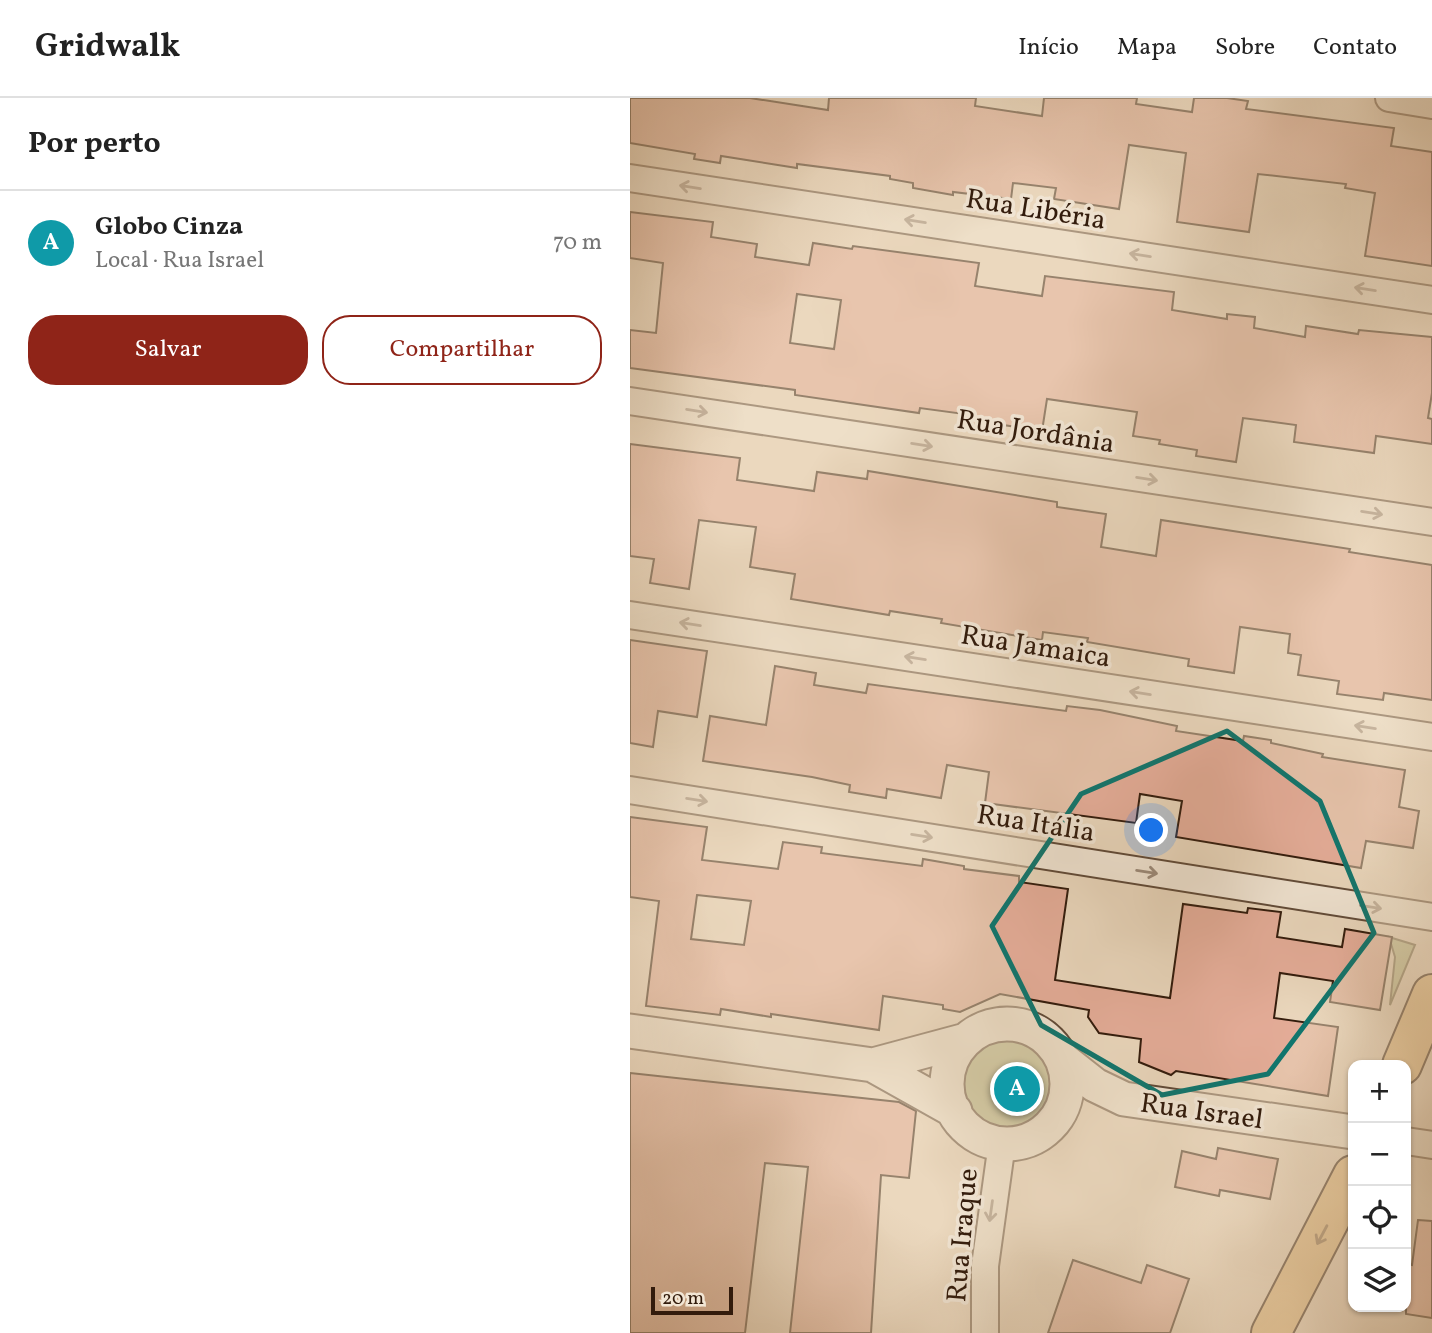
<!DOCTYPE html>
<html lang="pt">
<head>
<meta charset="utf-8">
<style>
  body { margin:0; font-family:Vollkorn,serif; background:#f2f2f2; color:#222 }
  .controls { position:absolute; right:21px; bottom:21px; display:grid; overflow:hidden; border-radius:14px; box-shadow:0 2px 5px #0004 }
  .controls button { width:63px; height:63px; display:grid; place-items:center; padding:0; border:0; border-bottom:2px solid #e0e0e0; background:#fff; color:#222; font:35px sans-serif }
  .scale { position:absolute; left:21px; bottom:18px; width:82px; box-sizing:border-box; padding-left:7px; border:4px solid #321b0c; border-top:0; font-size:19px; line-height:24px; white-space:nowrap; color:#321b0c; -webkit-text-stroke:5px #f2e6d5; paint-order:stroke }
  .you { position:absolute; left:522px; top:733px; width:24px; height:24px; margin:-18px; border:5px solid #fff; border-radius:50%; background:#1a73e8; box-shadow:0 0 0 10px #1a73e833 }
  .badge { display:grid; place-items:center; width:46px; height:46px; border-radius:50%; background:#8f2418; color:#fff; font-size:23px; font-weight:700 }
  .pin { position:absolute; translate:-50% -50%; border:4px solid #fff; box-shadow:0 2px 7px #0006 }
  .list { margin:0; padding:0; list-style:none }
  h2 { display:flex; justify-content:space-between; align-items:center; height:91px; margin:0; padding:0 28px; font-size:30px }
  h2 small { font-size:23px; font-weight:400; color:#767676 }
  .list li { display:grid; grid-template-columns:46px 1fr auto; gap:21px; align-items:center; box-sizing:border-box; height:105px; padding:0 28px; border-top:2px solid #e0e0e0 }
  .list b { display:block; font-size:26px; white-space:nowrap }
  .list p { margin:0; font-size:23px; white-space:nowrap; color:#767676 }
  .list em { font-size:23px; font-style:normal; color:#767676 }
  .actions { display:flex; gap:14px; padding:21px 28px }
  .actions a { flex:1; padding:16px 0; border:2px solid #8f2418; border-radius:28px; text-align:center; font-size:24px; color:#8f2418 }
  .actions .main { background:#8f2418; color:#fff }
  .icon { flex:none; width:38px; height:38px; fill:none; stroke:currentColor; stroke-width:2; stroke-linecap:round; stroke-linejoin:round }
  .map { position:relative; flex:none; width:802px; height:1235px; overflow:hidden }
  header { display:flex; align-items:center; gap:42px; box-sizing:border-box; height:98px; padding:0 35px; background:#fff; border-bottom:2px solid #e0e0e0 }
  header strong { font-size:33px }
  nav { display:flex; gap:38px; margin-inline-start:auto; font-size:24px }
  main { display:flex }
  aside { flex:1; background:#fff }
  .map>svg:first-child { display:block }
  .green { fill:#bcbe8e; stroke:#776c4d; stroke-width:2 }
  .building { fill:#e5ad99; stroke:#321b0c; stroke-width:2; fill-rule:evenodd }
  .lines { fill:none; stroke-linecap:round; stroke-linejoin:round }
  .minor-casing { stroke:#604a38; stroke-width:30 }
  .tertiary-casing { stroke:#604a38; stroke-width:37 }
  .primary-casing { stroke:#321b0c; stroke-width:42 }
  .minor { stroke:#f2e6d5; stroke-width:26 }
  .tertiary { stroke:#f2e6d5; stroke-width:33 }
  .primary { stroke:#e6bc7f; stroke-width:38 }
  .oneway { stroke:#9c8b7b }
  .oneway2 { stroke:#8c6c46 }
  .marked { fill:none; stroke:#0f766e; stroke-width:5; stroke-linejoin:round }
  .labels { text-anchor:middle; stroke-width:7; stroke-linejoin:round; paint-order:stroke }
  .street-label { font-size:28px; fill:#321b0c; stroke:#f2e6d5 }
</style>
</head>
<body>
<header>
<strong>Gridwalk</strong>
<nav><a>Início</a><a>Mapa</a><a>Sobre</a><a>Contato</a></nav>
</header>
<main>
<aside>
<h2>Por perto<small></small></h2>
<ul class="list">
<li><span class="badge" style="background:#0f9aa8">A</span><div><b>Globo Cinza</b><p>Local · Rua Israel</p></div><em>70 m</em></li>
</ul>
<div class="actions"><a class="main">Salvar</a><a>Compartilhar</a></div>
</aside>
<div class="map">
<svg width="802" height="1235" viewBox="0 0 802 1235">
  <rect width="100%" height="100%" fill="#ebd8be"/>
  <filter id="stains"><feTurbulence type="fractalNoise" baseFrequency=".00286" numOctaves="4"/><feColorMatrix values="0 0 0 0 .2 0 0 0 0 .09 0 0 0 0 .02 0 0 0 .5 -.17"/></filter>
  <radialGradient id="worn" r=".72"><stop offset=".6" stop-color="#630" stop-opacity="0"/><stop offset="1" stop-color="#630" stop-opacity=".3"/></radialGradient>
  <path class="green" d="M759 839 785 847 760 907 765 859Z
    M332 982a48 48 0 1 1 96 0a48 48 0 1 1-96 0Z"/>
  <path class="building" d="M0 0H120L198 12 199 0H346L345 8 412 18 414 0H507L506 6 562 14 564 0H597L618 3 616 11 764 30 761 48 802 54V168L735 158 745 95 715 90 716 86 628 76 619 134 547 124 556 55 499 47 489 111 424 101 426 90 383 85 381 101 323 94V97L283 90V85L260 81V78L167 66V70L91 58 90 65 64 61 65 56 0 45Z
    M0 114 83 124 81 139 127 146 125 159 179 167 183 145 222 151 223 148 349 165 345 188 412 198 415 178 544 194 542 212 597 221V216L625 219 624 230 675 239 676 228 728 236 729 232 802 239V295L798 320 802 321V346L746 338 744 355 664 344 666 327 613 320 606 364 566 358 567 352 529 346 530 342 503 338 507 314 417 301 412 333 373 327 372 333 341 328 342 317 290 310 289 315 165 297V292L0 270V232L26 235 33 165 0 160ZM167 196 211 202 204 251 160 245Z
    M0 346 110 360 107 382 184 393 187 374 237 381 238 373 427 404V409L476 416 471 449 526 458 531 422 720 451 719 454 802 467V602L754 595 753 602 707 596 709 583 668 577 671 557 658 555 660 536 610 529 604 575 558 568 559 561 457 544 458 540 413 534 412 542 311 525 312 521 260 513 259 517 161 501 165 476 120 469 126 429 69 422 59 491 20 485 24 461 0 458Z
    M0 542 77 553 67 619 28 613 23 649 0 645Z
    M145 568 186 575 184 587 236 595 238 586 436 613 437 608 470 612 547 628 546 633 613 643 614 638 641 642V645L693 656 692 659 775 672 769 709 789 713 783 750 736 743 731 770 546 739 552 703 510 696 506 725 355 705 359 674 317 667 311 700 257 691 256 700 219 694 220 687 182 679 73 663 80 618 136 627Z
    M0 719 77 729 72 762 148 771 153 744 192 749 191 755 292 768 293 761 334 768V771L389 778V784L438 791 425 882 540 900 553 806 617 815 618 810 651 814 647 839 712 849 715 831 762 839 750 912 700 904 703 883 650 875 644 920 708 929 698 998 546 973 541 977 509 964 511 941 469 935 458 919 459 912 370 896 330 914 313 911V907L253 898 249 932 141 916V919L91 911 90 917 16 908 29 803 0 799ZM67 797 121 803 114 847 61 841Z
    M0 975 269 1004 286 1013 279 1080 251 1077 241 1235H160L178 1069 135 1065 115 1235H0Z
    M588 1050 648 1061 640 1101 590 1092 589 1098 545 1089 552 1053 586 1061Z
    M788 1122 802 1123V1220L776 1216V1166L782 1167Z
    M443 1162 511 1185 517 1167 559 1181 540 1235H418Z"/>
  <g class="lines">
    <defs>
      <path id="minor" d="M759 0 802 7
        M0 80 802 202
        M0 303 802 424
        M0 517 802 639
        M0 692 802 819
        M776 1043 802 1047
        M355 1235V1168L372 1045"/>
      <path id="tertiary" d="M317 986a60 60 0 1 1 120 0a60 60 0 1 1-120 0Z
        M0 933 243 967 325 1013
        M432 961 465 987 494 1001 723 1034
        M243 967 336 942"/>
      <path id="primary" d="M772 967 802 896
        M641 1235 723 1077"/>
    </defs>
    <use href="#minor" class="minor-casing"/>
    <use href="#tertiary" class="tertiary-casing"/>
    <use href="#primary" class="primary-casing"/>
    <use href="#minor" class="minor"/>
    <use href="#tertiary" class="tertiary"/>
    <use href="#primary" class="primary"/>
  </g>
  <defs><path id="oneway-shaft" d="M-6 0H5M1.5-3L5.5 0L1.5 3" fill="none" stroke-width="1.6" stroke-linecap="round" stroke-linejoin="round" transform="scale(1.75)"/></defs>
  <g class="oneway">
    <use href="#oneway-shaft" transform="translate(60 89) rotate(-171)"/>
    <use href="#oneway-shaft" transform="translate(285 123) rotate(-171)"/>
    <use href="#oneway-shaft" transform="translate(510 157) rotate(-171)"/>
    <use href="#oneway-shaft" transform="translate(735 191) rotate(-171)"/>
    <use href="#oneway-shaft" transform="translate(67 313) rotate(9)"/>
    <use href="#oneway-shaft" transform="translate(292 347) rotate(9)"/>
    <use href="#oneway-shaft" transform="translate(517 381) rotate(9)"/>
    <use href="#oneway-shaft" transform="translate(742 415) rotate(9)"/>
    <use href="#oneway-shaft" transform="translate(60 526) rotate(-171)"/>
    <use href="#oneway-shaft" transform="translate(285 560) rotate(-171)"/>
    <use href="#oneway-shaft" transform="translate(510 595) rotate(-171)"/>
    <use href="#oneway-shaft" transform="translate(735 629) rotate(-171)"/>
    <use href="#oneway-shaft" transform="translate(67 702) rotate(9)"/>
    <use href="#oneway-shaft" transform="translate(292 738) rotate(9)"/>
    <use href="#oneway-shaft" transform="translate(517 774) rotate(9)"/>
    <use href="#oneway-shaft" transform="translate(741 809) rotate(9)"/>
    <use href="#oneway-shaft" transform="translate(361 1113) rotate(98)"/>
  </g>
  <use class="oneway2" href="#oneway-shaft" transform="translate(692 1137) rotate(118)"/>
  <path d="M0 0H802V1235H0ZM597 633 690 703 744 835 638 976 532 997 411 927 362 828 451 696Z" fill="#ebd8be" fill-opacity=".55" fill-rule="evenodd"/>
  <path class="marked" d="M597 633 690 703 744 835 638 976 532 997 411 927 362 828 451 696Z"/>
  <g class="labels">
    <g class="street-label">
      <text transform="translate(406 110) rotate(9)" y="10">Rua Libéria</text>
      <text transform="translate(406 332) rotate(9)" y="10">Rua Jordânia</text>
      <text transform="translate(406 547) rotate(9)" y="10">Rua Jamaica</text>
      <text transform="translate(406 724) rotate(9)" y="10">Rua Itália</text>
      <text transform="translate(572 1012) rotate(8)" y="10">Rua Israel</text>
      <text transform="translate(331 1137) rotate(-85)" y="10">Rua Iraque</text>
    </g>
  </g>
  <rect width="100%" height="100%" filter="url(#stains)"/>
  <rect width="100%" height="100%" fill="url(#worn)"/>
</svg>
<div class="controls">
<button>+</button>
<button>−</button>
<button><svg class="icon" aria-label="locate" viewBox="0 0 24 24"><circle cx="12" cy="12" r="6"/><path d="M12 2v4M12 18v4M2 12h4M18 12h4"/></svg></button>
<button><svg class="icon" aria-label="layers" viewBox="0 0 24 24"><path d="M12 4l9 5-9 5-9-5zM3 14l9 5 9-5"/></svg></button>
</div>
<div class="scale">20 m</div>
<div class="you"></div>
<div class="pin badge" style="left:387px;top:991px;background:#0f9aa8">A</div>
</div>
</main>
</body>
</html>
